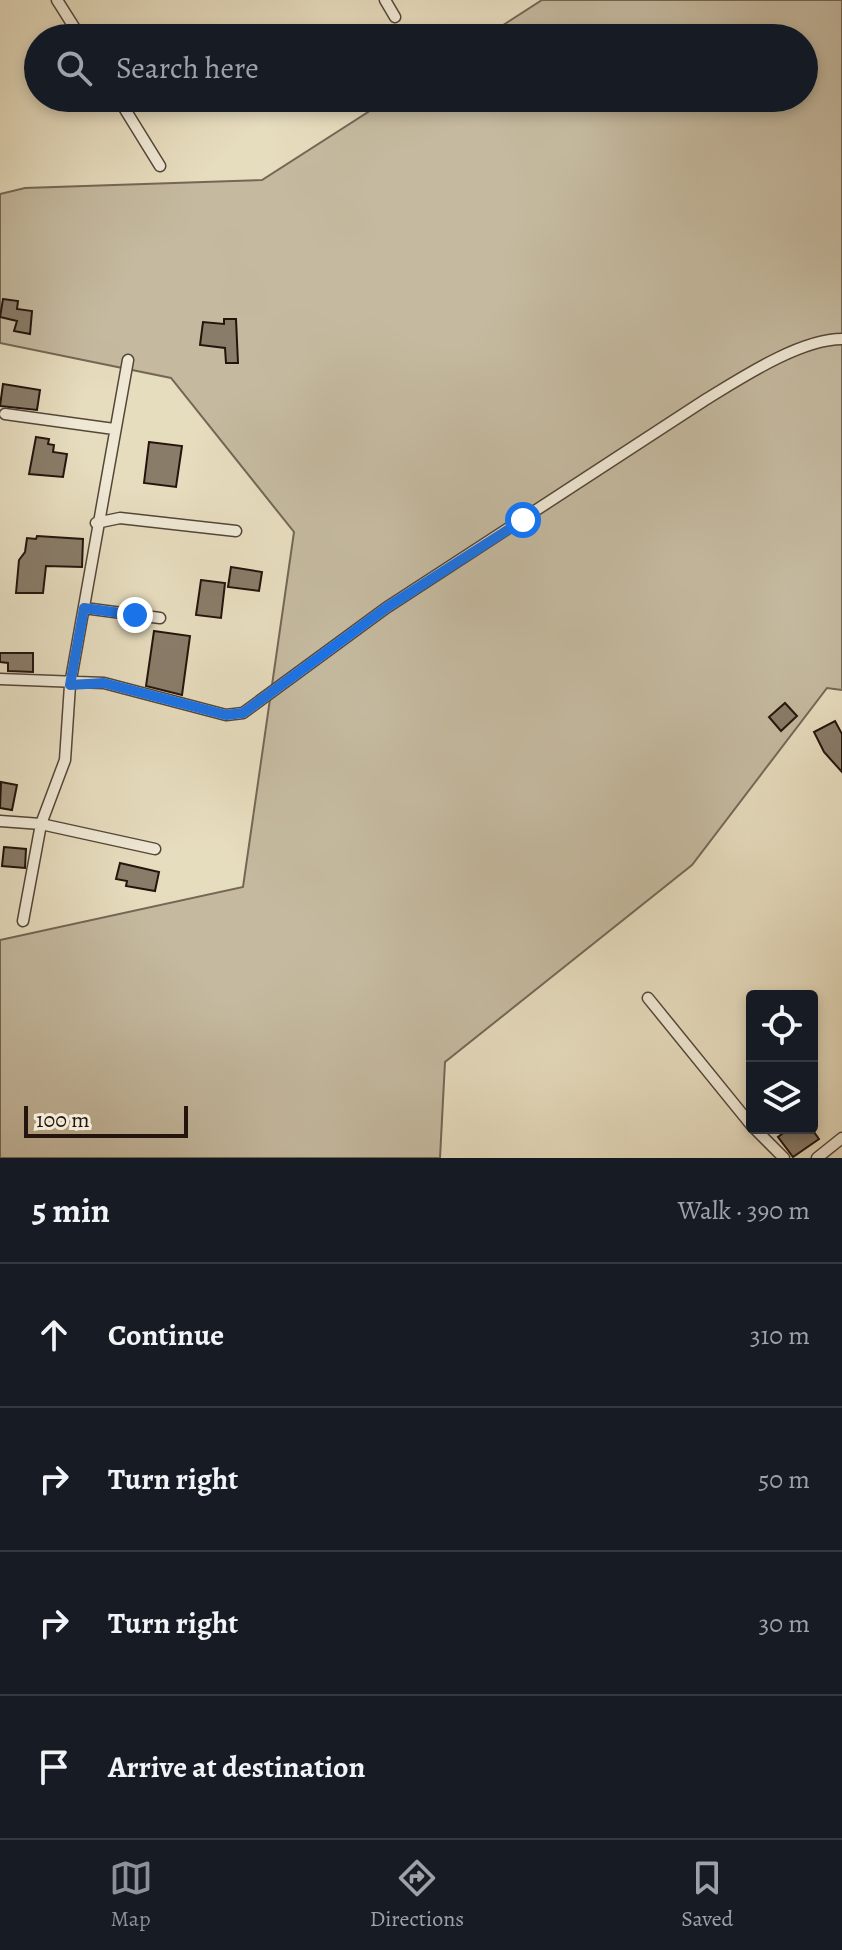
<!DOCTYPE html>
<html lang="en">
<head>
<meta charset="utf-8">
<style>
  body { margin:0; font-family:Alegreya,serif; background:#242831; color:#f1f3f6 }
  .controls { position:absolute; right:24px; bottom:24px; display:grid; overflow:hidden; border-radius:8px; box-shadow:0 4px 12px #0003 }
  .controls button { width:72px; height:72px; display:grid; place-items:center; padding:0; border:0; border-bottom:2px solid #363941; background:#171b24; color:#f1f3f6; font:40px sans-serif }
  .scale { position:absolute; left:24px; bottom:20px; width:164px; box-sizing:border-box; padding-left:8px; border:4px solid #24140d; border-top:0; font-size:22px; line-height:28px; white-space:nowrap; color:#24140d; -webkit-text-stroke:6px #efe8d5; paint-order:stroke }
  .stop { position:absolute; width:24px; height:24px; margin:-18px; border:6px solid #1a73e8; border-radius:50%; background:#fff }
  .stop.end { background:#1a73e8; border-color:#fff; box-shadow:0 2px 8px #0008 }
  .list { margin:0; padding:0; list-style:none }
  h2 { display:flex; justify-content:space-between; align-items:center; height:104px; margin:0; padding:0 32px; font-size:34px }
  h2 small { font-size:26px; font-weight:400; color:#9ea1a6 }
  .list li { display:grid; grid-template-columns:52px 1fr auto; gap:24px; align-items:center; box-sizing:border-box; height:144px; padding:0 32px; border-top:2px solid #363941 }
  .list b { display:block; font-size:30px; white-space:nowrap }
  .list em { font-size:26px; font-style:normal; color:#9ea1a6 }
  .icon { flex:none; width:44px; height:44px; fill:none; stroke:currentColor; stroke-width:2; stroke-linecap:round; stroke-linejoin:round }
  .map { position:relative; flex:none; width:842px; height:1158px; overflow:hidden }
  .search { position:absolute; background:#171b24; box-shadow:0 4px 12px #0003; left:24px; right:24px; top:24px; height:88px; display:flex; align-items:center; gap:20px; box-sizing:border-box; padding:0 28px; border-radius:44px; color:#9ea1a6; font-size:30px }
  .sheet { height:680px; background:#171b24 }
  nav { display:flex; justify-content:space-around; align-items:center; box-sizing:border-box; height:112px; border-top:2px solid #363941; background:#171b24; font-size:22px; color:#9ea1a6 }
  nav a { display:grid; justify-items:center; gap:4px }
  nav .on { color:#8c9099 }
  .map>svg:first-child { display:block }
  .green { fill:#c5baa0; stroke:#746756; stroke-width:2 }
  .building { fill:#897c69; stroke:#24140d; stroke-width:2 }
  .lines { fill:none; stroke-linecap:round; stroke-linejoin:round }
  .street-casing { stroke:#544639; stroke-width:13 }
  .street { stroke:#efe8d5; stroke-width:10 }
  .route { stroke:#1a73e8; stroke-width:10 }
</style>
</head>
<body>
<div class="map">
<svg width="842" height="1158" viewBox="0 0 842 1158">
  <rect width="100%" height="100%" fill="#e6dcbe"/>
  <filter id="stains"><feTurbulence type="fractalNoise" baseFrequency=".0025" numOctaves="4"/><feColorMatrix values="0 0 0 0 .2 0 0 0 0 .09 0 0 0 0 .02 0 0 0 .5 -.17"/></filter>
  <radialGradient id="worn" r=".72"><stop offset=".6" stop-color="#630" stop-opacity="0"/><stop offset="1" stop-color="#630" stop-opacity=".3"/></radialGradient>
  <path class="green" d="M542 0H842V690L827 688 692 865 445 1062 440 1158H0V940L243 887 294 532 171 378 0 343V194L25 188 262 180 390 98H804V38H483Z"/>
  <path class="building" d="M3 299 18 301 17 309 32 311 30 334 14 331 17 321 0 317Z
    M224 319H236L238 363H226L225 348 200 345 203 322 224 324Z
    M3 384 40 390 37 410 0 406Z
    M36 437 49 439 48 444 54 445 53 452 67 454 63 477 29 474Z
    M149 442 182 446 176 487 144 483Z
    M37 536 83 539 82 567 46 566 43 593H16L19 560 25 552 27 538 36 539Z
    M231 567 262 572 259 591 228 587Z
    M201 580 225 583 221 618 196 615Z
    M154 631 190 636 182 695 146 686Z
    M0 653H33V672L8 671V663L0 662Z
    M785 703 797 716 781 731 769 717Z
    M835 721 842 734V772L824 752 814 732Z
    M1 782 17 785 12 810 0 808Z
    M4 847 26 849 25 868 2 866Z
    M120 863 159 872 155 891 126 886 127 881 116 879Z
    M790 1128H811L819 1139 793 1157 778 1137Z"/>
  <g class="lines">
    <defs>
      <path id="street" d="M57 0 81 38
        M385 0 395 17
        M118 98 160 166
        M5 414 114 429
        M96 523 120 518 236 531
        M84 608 160 618
        M0 679 104 683 226 715 243 713 386 608 705 400C741 378 800 339 842 339
        M0 821 41 824 155 849
        M23 921 41 824 65 760 70 685 128 360
        M648 998 752 1126
        M754 1128 784 1158
        M817 1158 842 1138"/>
    </defs>
    <use href="#street" class="street-casing"/>
    <use href="#street" class="street"/>
  </g>
  <g class="lines">
    <path class="route" d="M135 615 84 608 70 685 104 683 226 715 243 713 386 608 523 520"/>
  </g>
  <rect width="100%" height="100%" filter="url(#stains)"/>
  <rect width="100%" height="100%" fill="url(#worn)"/>
</svg>
<div class="controls">
<button><svg class="icon" aria-label="locate" viewBox="0 0 24 24"><circle cx="12" cy="12" r="6"/><path d="M12 2v4M12 18v4M2 12h4M18 12h4"/></svg></button>
<button><svg class="icon" aria-label="layers" viewBox="0 0 24 24"><path d="M12 4l9 5-9 5-9-5zM3 14l9 5 9-5"/></svg></button>
</div>
<div class="scale">100 m</div>
<div class="stop" style="left:523px;top:520px"></div>
<div class="stop end" style="left:135px;top:615px"></div>
<div class="search"><svg class="icon" aria-label="search" viewBox="0 0 24 24"><circle cx="10" cy="10" r="6"/><path d="M15 15l6 6"/></svg>Search here</div>
</div>
<section class="sheet">
<h2>5 min<small>Walk · 390 m</small></h2>
<ul class="list">
<li><svg class="icon" aria-label="ahead" viewBox="0 0 24 24"><path d="M12 20V5M6 11l6-6 6 6"/></svg><div><b>Continue</b></div><em>310 m</em></li>
<li><svg class="icon" aria-label="right" viewBox="0 0 24 24"><path d="M7 20v-9h11M14 6l5 5-5 5"/></svg><div><b>Turn right</b></div><em>50 m</em></li>
<li><svg class="icon" aria-label="right" viewBox="0 0 24 24"><path d="M7 20v-9h11M14 6l5 5-5 5"/></svg><div><b>Turn right</b></div><em>30 m</em></li>
<li><svg class="icon" aria-label="arrive" viewBox="0 0 24 24"><path d="M6 21V4h12l-3 4 3 4H6"/></svg><div><b>Arrive at destination</b></div></li>
</ul>
</section>
<nav>
<a class="on"><svg class="icon" aria-label="map" viewBox="0 0 24 24"><path d="M3 6l6-2 6 2 6-2v14l-6 2-6-2-6 2zM9 4v14M15 6v14"/></svg>Map</a>
<a><svg class="icon" aria-label="directions" viewBox="0 0 24 24"><path d="M12 3l9 9-9 9-9-9zM9 14v-3h6M13 9l2 2-2 2"/></svg>Directions</a>
<a><svg class="icon" aria-label="saved" viewBox="0 0 24 24"><path d="M7 4h10v16l-5-4-5 4z"/></svg>Saved</a>
</nav>
</body>
</html>
